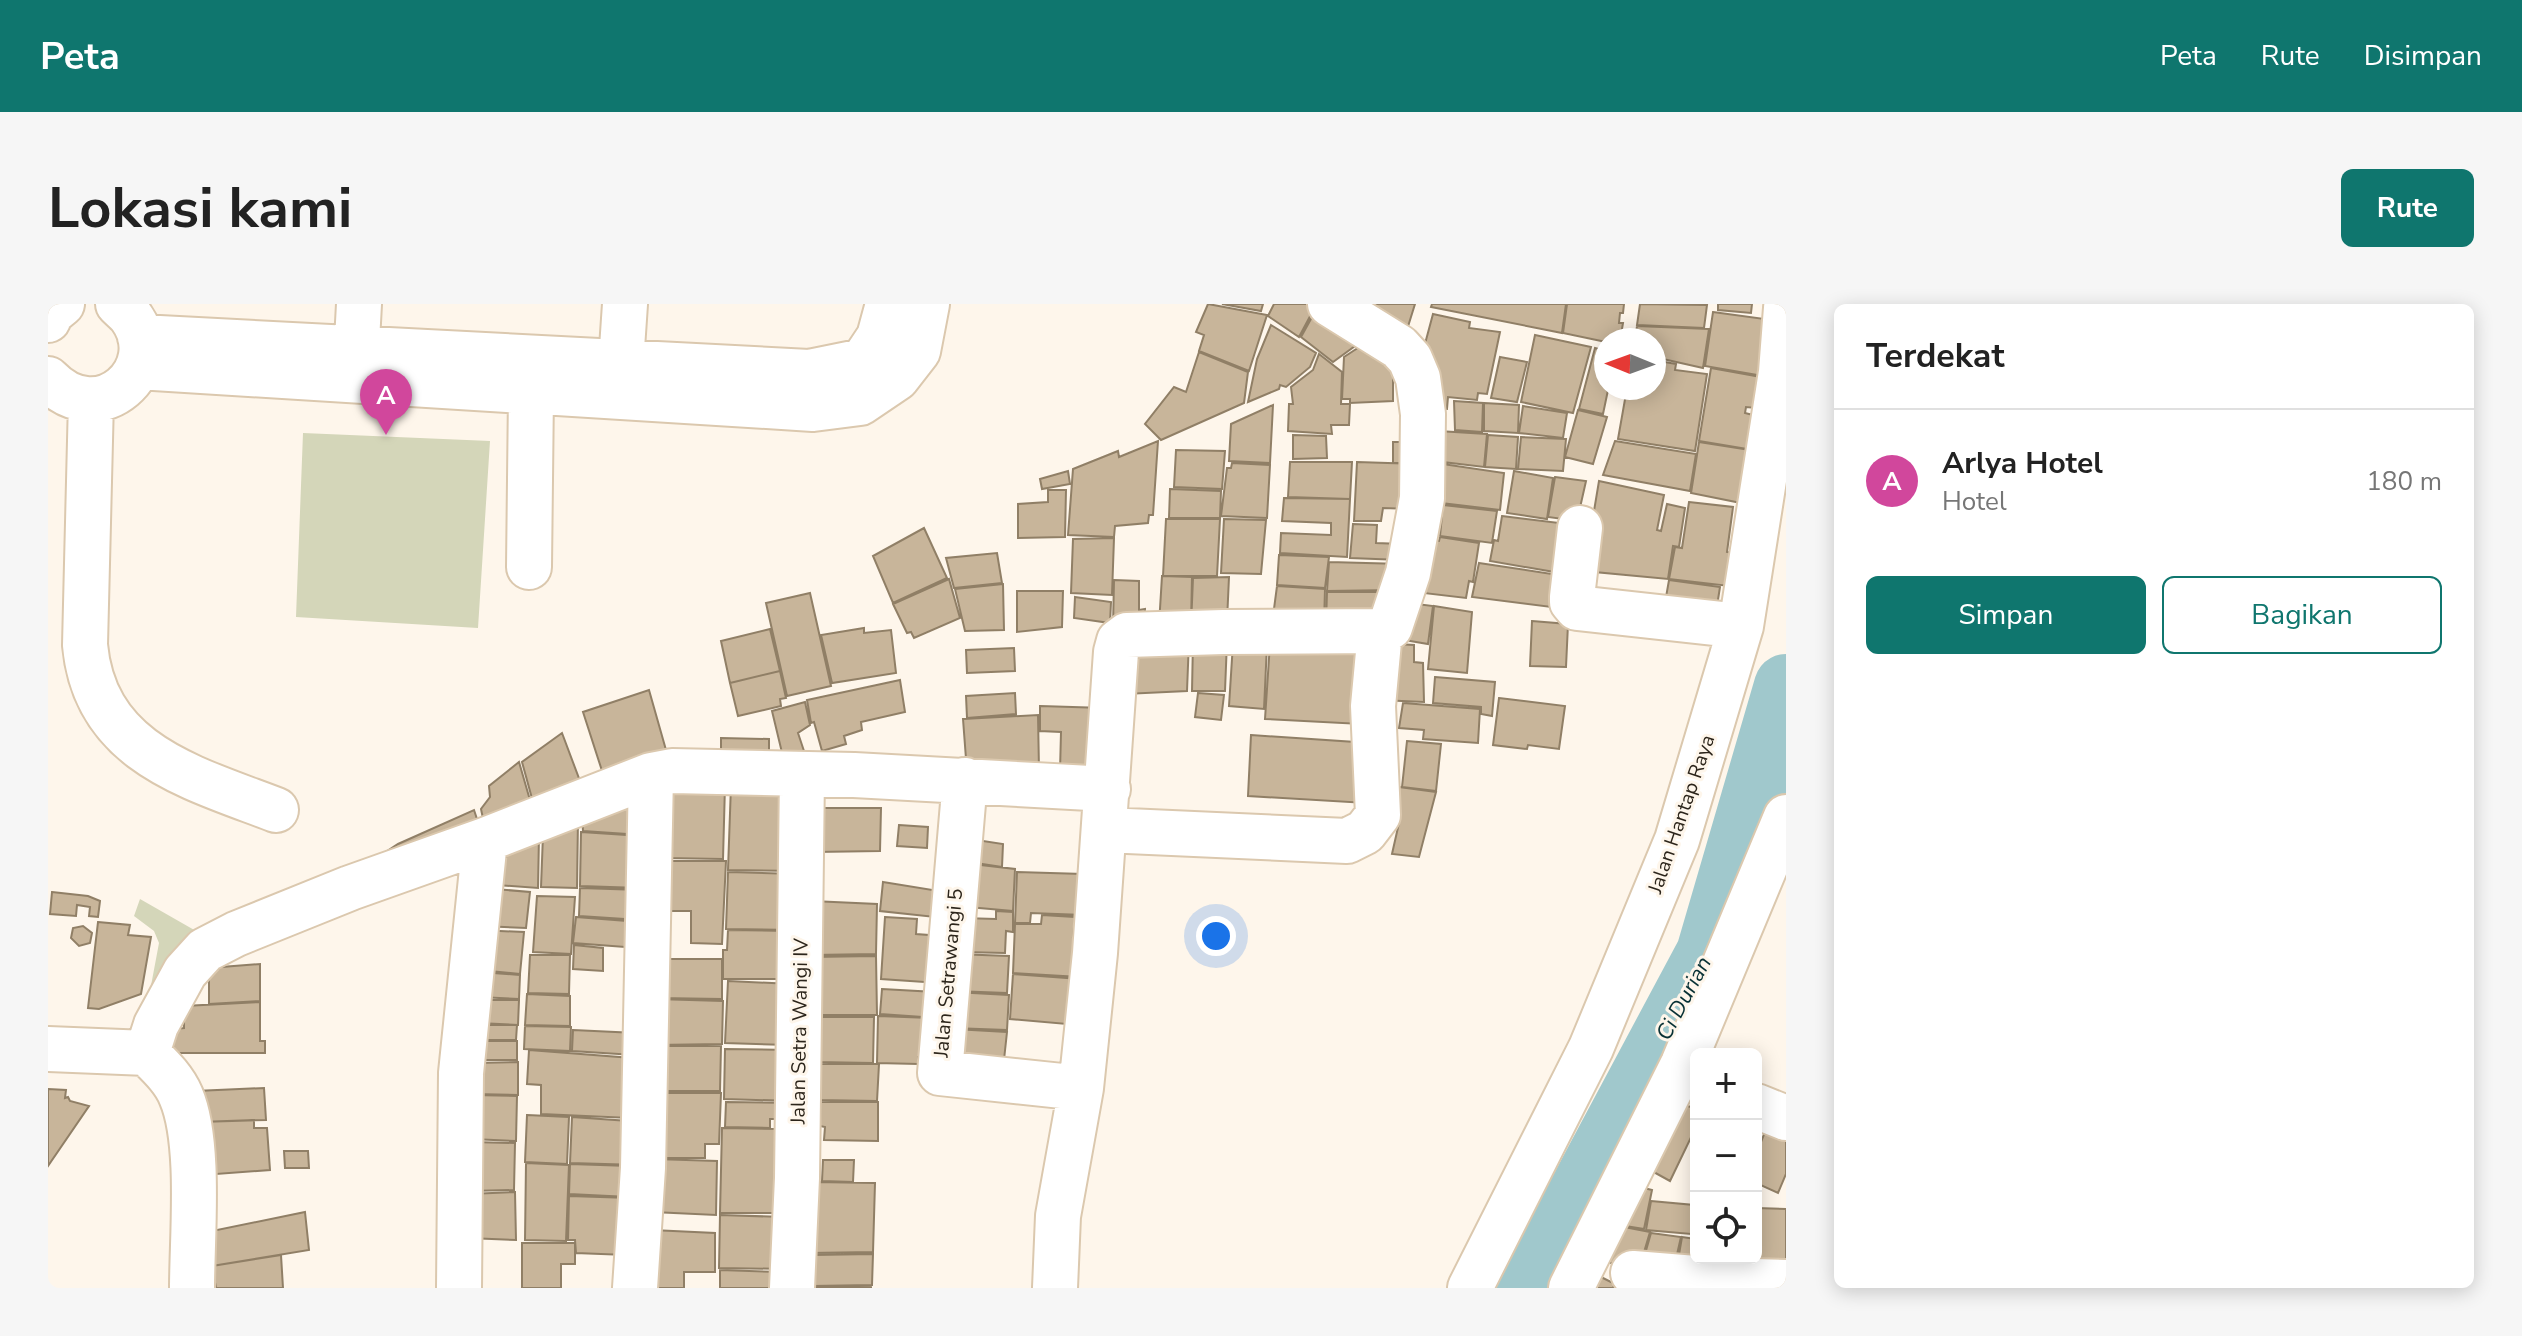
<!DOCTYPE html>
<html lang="id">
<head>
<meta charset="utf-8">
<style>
  body { margin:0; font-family:"Nunito Sans",sans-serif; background:#f6f6f6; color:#222 }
  .controls { position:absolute; right:24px; bottom:24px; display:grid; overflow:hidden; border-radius:12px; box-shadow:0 4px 20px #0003 }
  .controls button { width:72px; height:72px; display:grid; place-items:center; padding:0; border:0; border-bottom:2px solid #e0e0e0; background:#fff; color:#222; font:40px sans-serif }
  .compass { position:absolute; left:1546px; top:24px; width:72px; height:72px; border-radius:50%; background:#fff; box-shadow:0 4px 20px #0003; rotate:271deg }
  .you { position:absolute; left:1168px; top:632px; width:28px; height:28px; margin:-20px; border:6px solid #fff; border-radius:50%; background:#1a73e8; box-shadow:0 0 0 12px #1a73e833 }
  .badge { display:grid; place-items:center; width:52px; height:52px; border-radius:50%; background:#0f766e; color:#fff; font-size:26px; font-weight:700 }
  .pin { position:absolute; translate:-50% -66px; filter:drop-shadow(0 2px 4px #0008) }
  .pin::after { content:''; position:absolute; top:42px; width:28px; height:24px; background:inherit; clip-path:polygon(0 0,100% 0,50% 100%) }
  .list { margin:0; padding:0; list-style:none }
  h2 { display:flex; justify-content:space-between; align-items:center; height:104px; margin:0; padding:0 32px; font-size:34px }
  h2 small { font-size:26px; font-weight:400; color:#767676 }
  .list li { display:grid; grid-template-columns:52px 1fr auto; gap:24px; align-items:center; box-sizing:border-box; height:144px; padding:0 32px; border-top:2px solid #e0e0e0 }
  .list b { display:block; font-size:30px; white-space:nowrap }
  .list p { margin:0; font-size:26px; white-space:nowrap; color:#767676 }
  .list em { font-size:26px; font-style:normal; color:#767676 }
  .actions { display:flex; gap:16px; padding:24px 32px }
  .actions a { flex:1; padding:18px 0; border:2px solid #0f766e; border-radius:12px; text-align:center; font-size:28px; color:#0f766e }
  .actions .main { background:#0f766e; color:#fff }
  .icon { flex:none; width:44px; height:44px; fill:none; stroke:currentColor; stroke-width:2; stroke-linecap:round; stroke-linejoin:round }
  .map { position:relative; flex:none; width:1738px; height:984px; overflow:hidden; border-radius:12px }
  header { display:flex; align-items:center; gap:48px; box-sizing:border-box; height:112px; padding:0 40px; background:#0f766e; color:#fff }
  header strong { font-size:38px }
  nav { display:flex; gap:44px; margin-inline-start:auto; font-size:28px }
  .intro { display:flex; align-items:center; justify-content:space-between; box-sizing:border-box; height:192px; padding:0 48px }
  h1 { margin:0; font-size:56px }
  .button { padding:20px 36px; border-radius:12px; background:#0f766e; color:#fff; font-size:28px; font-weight:700 }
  main { display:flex; gap:48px; padding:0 48px }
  aside { flex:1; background:#fff; border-radius:12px; box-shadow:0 4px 20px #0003 }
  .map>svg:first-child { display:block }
  .green { fill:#d4d6b9 }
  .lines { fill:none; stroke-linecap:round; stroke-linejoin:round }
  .river { stroke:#a0c8cc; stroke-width:64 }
  .building { fill:#c8b59a; stroke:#907f66; stroke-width:2 }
  .minor-casing { stroke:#dbc8ae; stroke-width:48 }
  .minor { stroke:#fff; stroke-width:44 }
  .labels { text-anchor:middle; stroke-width:6; stroke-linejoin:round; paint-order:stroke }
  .street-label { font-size:20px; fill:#2c251b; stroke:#fef6eb }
  .water-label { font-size:22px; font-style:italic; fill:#083135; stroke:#fef6eb }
</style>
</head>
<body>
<header>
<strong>Peta</strong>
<nav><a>Peta</a><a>Rute</a><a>Disimpan</a></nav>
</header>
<div class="intro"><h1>Lokasi kami</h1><a class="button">Rute</a></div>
<main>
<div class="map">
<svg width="1738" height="984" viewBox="0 0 1738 984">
  <rect width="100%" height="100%" fill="#fef6eb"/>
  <path class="green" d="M255 129 442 137 430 324 248 313Z
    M92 595 148 627 102 687 111 639 106 627 86 612Z"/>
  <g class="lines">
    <path class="river" d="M1481 984 1660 649 1738 382"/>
  </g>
  <path class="building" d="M1160 0 1219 11 1201 67 1151 47 1156 31 1148 28Z
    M1174 0H1215L1213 7Z
    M1226 0H1262L1267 3 1251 33 1220 12Z
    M1316 0H1367L1358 29Z
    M1384 0H1518L1514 29 1383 3Z
    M1519 0H1576L1575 9H1572L1571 19H1575L1573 31 1569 30 1568 36H1558V38L1515 29Z
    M1592 0 1659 1 1656 24 1589 21Z
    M1670 0H1704L1703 9 1670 6Z
    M1269 4 1318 34 1285 58 1253 33Z
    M1665 8 1724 16 1715 72 1657 62Z
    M1385 10 1422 18 1421 24 1452 28 1439 90 1430 89 1429 96 1400 93 1399 105 1388 104 1374 51Z
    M1223 21 1268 49 1262 63 1238 83 1232 81 1231 85 1200 98 1209 55Z
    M1589 22 1661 25 1655 64 1606 53V36H1587Z
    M1487 31 1543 43 1525 109 1473 98Z
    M1322 36 1351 73H1345V97L1302 99V95H1294L1296 53Z
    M1547 44 1558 47V84H1564V87L1560 86 1555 110 1531 105Z
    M1151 48 1200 68 1196 99 1113 136 1097 120 1126 83 1138 88Z
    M1271 50 1294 68 1293 100H1302L1301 121H1283L1284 130 1240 127 1241 100H1245L1243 83 1265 66Z
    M1452 53 1479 58 1469 98 1443 94Z
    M1606 56 1628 60 1627 66 1659 70 1647 147 1570 135 1579 84H1606Z
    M1663 64 1713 73 1708 104 1698 103 1697 109 1705 111 1699 145 1651 137Z
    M1406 97 1435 99 1434 128 1407 126Z
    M1436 99 1471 101 1470 129 1436 127Z
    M1225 101 1222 159 1181 157 1183 120Z
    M1475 102 1519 109 1515 134 1471 129Z
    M1530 106 1559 113 1545 160 1517 153Z
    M1390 127 1439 130 1436 163 1395 158Z
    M1245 131 1278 132 1279 154 1245 155Z
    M1440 131 1470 133 1468 165 1437 163Z
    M1473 133 1518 135 1515 167 1470 165Z
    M1110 137 1105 211H1101L1100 219 1067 222 1066 233 1020 231 1025 165 1070 147 1071 153Z
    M1567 137 1648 150 1642 187 1555 171Z
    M1345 138H1369V159H1345Z
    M1651 138 1702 146 1693 199 1643 189Z
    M1128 146 1177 147 1174 185 1126 183Z
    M1242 158H1304L1302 195 1240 193Z
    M1309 158 1370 160 1363 205 1335 204 1333 217H1306Z
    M1184 159 1222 161 1219 214 1173 212 1179 164H1183Z
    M1388 159 1456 169 1452 206 1393 199Z
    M1020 167 1022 180 994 185 992 175Z
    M1466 167 1505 174 1499 215 1459 209Z
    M1507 173 1538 177 1529 217 1500 213Z
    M1551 177 1616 191 1609 226 1613 227 1619 200 1637 204 1631 243 1625 242 1620 275 1536 267Z
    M1122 185 1173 187 1172 214H1121Z
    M1000 186H1018L1017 233 970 234V200L1000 198Z
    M1236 194 1302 195 1299 253 1232 249 1233 229 1283 231V219L1234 217Z
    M1641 198 1685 203 1679 248 1685 249 1681 282 1621 275 1627 243 1634 244Z
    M1395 201 1449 207 1444 239 1392 232Z
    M1454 212 1528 221 1518 270 1442 257 1446 236 1450 237Z
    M1118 215H1172L1169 272H1115Z
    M1176 215 1218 216 1213 270 1173 269Z
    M1305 220 1329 221 1328 239 1354 240 1353 256 1302 254Z
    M876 224 899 274 845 299 825 252Z
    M1392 233 1431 239 1425 278 1421 277 1418 294 1367 288 1377 235 1391 237Z
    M1066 234 1064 291 1023 289 1025 235Z
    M949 249 954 279 906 284 898 254Z
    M1231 251 1281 253 1277 284 1229 281Z
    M1281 258 1354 260 1348 286 1279 287Z
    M1431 259 1517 272 1511 304 1424 293Z
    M1114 272 1144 273 1143 320 1111 321Z
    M1181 273 1179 317 1143 322 1145 274Z
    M901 275 912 314 866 334 863 328 859 329 845 300Z
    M1066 276 1091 277V306L1097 305 1096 322 1065 323Z
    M1621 276 1672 283 1669 302 1615 310Z
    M955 280 956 326 917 327 907 285Z
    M1229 282 1277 285 1276 319 1224 320Z
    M969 287H1015L1014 323 969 328Z
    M1279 288H1339V317L1278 319Z
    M762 289 783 382 739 392 718 299Z
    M1027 293 1063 298 1062 319 1026 314Z
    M1361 299 1385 302 1380 340 1356 336Z
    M1386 302 1424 308 1419 369 1380 365Z
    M1484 317 1520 320 1518 363 1482 362Z
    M816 324V329L843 326 848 369 784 379 773 331Z
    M722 325 732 367 682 379 673 337Z
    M1141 336 1139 387 1077 390 1089 338Z
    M1145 337H1179L1177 387H1144Z
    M1185 339 1219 341 1216 405 1181 402Z
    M1222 339 1318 344 1313 420 1217 415Z
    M1348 340 1366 341V358L1375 359 1376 398 1332 396Z
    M966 344 967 367 919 369 918 346Z
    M732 367 738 394 732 395 733 402 690 412 682 379Z
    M1387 373 1447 378 1444 412 1433 410V403L1385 399Z
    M852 376 857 408 813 418 814 426 796 432 798 440 774 447 766 418 763 419 759 396Z
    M601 386 620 453 556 473 535 408Z
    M967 389 968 410 919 414 918 392Z
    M1150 389 1176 391 1173 416 1147 413Z
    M1451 394 1517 402 1511 445 1480 441 1479 445 1445 441Z
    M757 398 762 421 750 429 757 450 736 457 724 407Z
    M1355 399 1432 405 1430 439 1375 435 1376 426 1351 424Z
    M992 402 1056 404 1047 467H1012L1013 428 992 427Z
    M990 411 991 466 919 468 915 415Z
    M514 429 535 485 488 509 474 458Z
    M1203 431 1322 439 1318 499 1200 492Z
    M673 434 721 435V466H673Z
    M1359 437 1393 440 1388 487 1354 483Z
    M471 458 486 510 438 529 433 505 442 493 441 482Z
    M613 481H677L675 555 617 554Z
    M683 481H743L748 567 680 566Z
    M1351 483 1388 488 1371 553 1344 550 1351 519H1348Z
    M561 503 594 505V531L535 527 534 512Z
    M769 504H833L832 547 767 548Z
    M426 506 434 530 330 553 350 540Z
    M530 515 529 584 493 583 495 531Z
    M851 521 880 523 879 544 849 542Z
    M533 528 594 532 592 584 532 582Z
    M491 532 490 584 436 580 439 551Z
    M922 535 955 540 954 563 921 558Z
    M620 557H678L674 640 643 639V607H618Z
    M924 560 967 565 965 607 920 603Z
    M680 568 748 570 744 626 678 625Z
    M969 568 1035 570 1036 611 983 609 982 619H967Z
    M835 578 897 588 896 614 832 607Z
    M435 584 482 588 478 624 433 622Z
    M532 584 593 586 592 616 531 612Z
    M4 588 40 592 52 597 50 613 41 612 42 603 29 601 28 612 2 610Z
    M489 592 527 593 523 650 485 648Z
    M764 597 829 600 828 650 764 651Z
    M948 607 965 608V628L958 627 957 649 914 648 915 614 948 615Z
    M994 611 1027 613 1025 633H1032V673L965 669 967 620H993Z
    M528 613 592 618 590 644 525 639Z
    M837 613 869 615 868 630 894 632 891 679 833 675Z
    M50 618 82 621 80 631 103 633 93 690 51 705 40 704Z
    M35 622 44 629 42 639 31 642 23 634 25 624Z
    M431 626 476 628 472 670 431 666Z
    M680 626 740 627 732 675H675V646H679Z
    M526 641 555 644V667L525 665Z
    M907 650 961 652 959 689 906 687Z
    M482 651H522L521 690 480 689Z
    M828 652 829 711H764L763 653Z
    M609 655H674V695L611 694Z
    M212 660V697L161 700V664Z
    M431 668 472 671 471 695 430 693Z
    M965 670 1032 675 1030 721 962 715Z
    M680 677 743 680 740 741 677 739Z
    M834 685 887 688 889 714 832 710Z
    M906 688 961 691 959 726 904 724Z
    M479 690 522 692V722L477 721Z
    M608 695 675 697 674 740 607 741Z
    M429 696H471L470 721 430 719Z
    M212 698V737H217V749H124V725L136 724V702Z
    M830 712 883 714 887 753H870V760L829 759Z
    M768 713H826L825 759 768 758Z
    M437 721H469L468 736H437Z
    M477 722 523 723 522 747 476 745Z
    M906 725 959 728 955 765 905 760Z
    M525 726 588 729 586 751 524 747Z
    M437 737H469V756H436Z
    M608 742H673L672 787H606Z
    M677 745 742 746 747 797 676 795Z
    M481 746 584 754 582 814 493 810V781L479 780Z
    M470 758V791L424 790 426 759Z
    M771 760H831L829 797 770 796Z
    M216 784 218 816 152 818 148 787Z
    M0 785 18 786 17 794 20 793 22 797 41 802 0 862Z
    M606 789H673L671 840H657V854H607Z
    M424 791 469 792 468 837 424 835Z
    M678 798 746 799 745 815H722V824L677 823Z
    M773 798H830V837L776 836 777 823 772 822Z
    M1632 799 1648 805V823L1622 877 1602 866Z
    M479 811 521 813 519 860 477 858Z
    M524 813 581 817 591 861 522 859Z
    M206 816V824H219L222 866 155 871 152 818Z
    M674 824 734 825 736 909H672Z
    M1717 828 1738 836V870L1730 889 1708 879 1710 860 1708 859V850Z
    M424 838 467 839 466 886 422 887Z
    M236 847H260L261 864H237Z
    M607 855 669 857 668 911 605 908Z
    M775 856H806L805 878 774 877Z
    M478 859 521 861 518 937 477 936Z
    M522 860 582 862 581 893 521 890Z
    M767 878 827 879 825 948 761 949Z
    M1592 883 1604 886 1596 925 1571 921Z
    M467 888 468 936 420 934 421 890Z
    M521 892 583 894 578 951 528 949 527 936H520Z
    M1603 897 1646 901 1643 930 1598 926Z
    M1708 904 1738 905V966L1698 965 1699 954H1708Z
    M257 908 261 946 164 962V927Z
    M672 911 736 913 740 965 671 964Z
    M1571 922 1602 928 1594 955 1575 963 1554 956Z
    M604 926 667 929V968H636V984H603Z
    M1603 929 1633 933 1625 968 1595 957Z
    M1634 933 1648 935 1645 969 1628 968Z
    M474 939H527V960H513V984H474Z
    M825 950 824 981 764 982 765 951Z
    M233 951 235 984H168L164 962Z
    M672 966 733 968 732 984H672Z
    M1547 970 1567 980 1565 984H1539Z
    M823 982V984H765V983Z"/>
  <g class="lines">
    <defs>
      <path id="minor" d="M0 16 3 9 14 0
        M92 33 761 68 815 57 831 33 840 0
        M573 59 577 0
        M90 63 765 105 812 99 849 74 870 47 879 0
        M307 74 311 0
        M0 75C52 129 120 64 83 13 80 9 74 4 70 0
        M43 96 37 341C47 449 142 473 228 506
        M1532 224 1524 293V298L1529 304 1693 322
        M481 263 483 88
        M917 476 892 769 1033 784
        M1057 526 1299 537 1317 528 1330 511 1325 402 1332 327
        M0 745 99 749C112 762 126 775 133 792 153 838 144 933 144 984
        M99 749 108 721 137 668 157 646 188 630 302 584 437 536 603 471 624 467 806 471 1060 485
        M1708 802 1738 814
        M1585 969 1672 976 1738 978
        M411 984 413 769 437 536
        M587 984 595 864 603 471
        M744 984 749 874 754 470
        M1007 984 1010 912 1033 784 1047 649 1068 348 1071 337 1079 331 1175 328 1336 327 1342 323 1360 269 1374 194 1375 110 1370 74 1362 55 1351 43 1282 0
        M1422 984 1543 744 1629 536 1693 322 1733 68 1738 4
        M1523 984 1635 760 1738 513"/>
    </defs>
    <use href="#minor" class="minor-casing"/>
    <use href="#minor" class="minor"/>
  </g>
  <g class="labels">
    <g class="street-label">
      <text transform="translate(1633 510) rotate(-71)" y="7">Jalan Hantap Raya</text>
      <text transform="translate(900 669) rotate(-85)" y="7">Jalan Setrawangi 5</text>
      <text transform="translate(751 727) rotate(-89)" y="7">Jalan Setra Wangi IV</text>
    </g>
    <g class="water-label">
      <text transform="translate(1635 694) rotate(-62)" y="8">Ci Durian</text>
    </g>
  </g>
</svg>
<div class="controls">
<button>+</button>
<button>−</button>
<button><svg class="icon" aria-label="locate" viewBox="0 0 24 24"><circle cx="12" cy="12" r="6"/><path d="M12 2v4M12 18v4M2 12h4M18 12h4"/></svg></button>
</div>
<svg class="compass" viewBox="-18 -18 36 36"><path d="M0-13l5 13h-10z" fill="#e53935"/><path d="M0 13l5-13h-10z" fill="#767676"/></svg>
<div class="you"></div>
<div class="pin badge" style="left:338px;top:131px;background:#d1479c">A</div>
</div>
<aside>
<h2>Terdekat<small></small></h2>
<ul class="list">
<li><span class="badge" style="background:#d1479c">A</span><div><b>Arlya Hotel</b><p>Hotel</p></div><em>180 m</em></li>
</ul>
<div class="actions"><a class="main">Simpan</a><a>Bagikan</a></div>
</aside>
</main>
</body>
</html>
